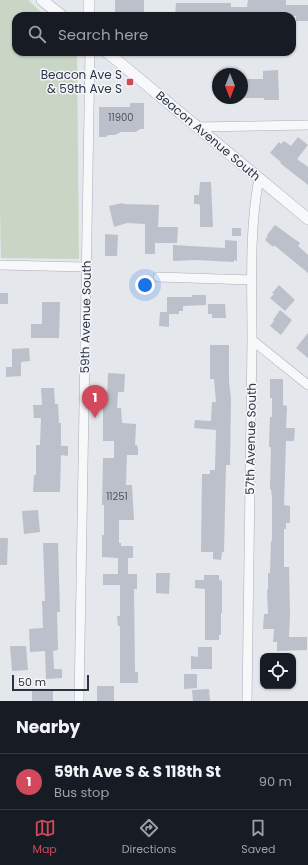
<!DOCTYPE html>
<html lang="en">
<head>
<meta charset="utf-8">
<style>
  body { margin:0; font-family:Poppins,sans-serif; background:#242831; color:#f1f3f6 }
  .controls { position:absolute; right:12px; bottom:12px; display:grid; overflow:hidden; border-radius:8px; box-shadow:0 1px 3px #0004 }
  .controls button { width:36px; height:36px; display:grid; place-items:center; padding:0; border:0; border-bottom:1px solid #363941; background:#171b24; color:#f1f3f6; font:20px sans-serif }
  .compass { position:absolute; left:212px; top:68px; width:36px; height:36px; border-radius:50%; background:#171b24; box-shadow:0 1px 3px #0004; rotate:180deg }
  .scale { position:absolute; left:12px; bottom:10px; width:77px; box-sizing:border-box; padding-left:4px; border:2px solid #2b3445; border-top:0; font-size:11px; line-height:14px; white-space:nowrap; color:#2b3445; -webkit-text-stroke:3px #f4f6f9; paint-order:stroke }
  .you { position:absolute; left:145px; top:285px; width:14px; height:14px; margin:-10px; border:3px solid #fff; border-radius:50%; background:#1a73e8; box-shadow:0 0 0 6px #1a73e833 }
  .badge { display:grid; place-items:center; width:26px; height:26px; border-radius:50%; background:#d1495b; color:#fff; font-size:13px; font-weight:700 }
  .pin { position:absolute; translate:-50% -33px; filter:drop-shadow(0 1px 2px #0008) }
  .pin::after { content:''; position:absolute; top:21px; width:14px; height:12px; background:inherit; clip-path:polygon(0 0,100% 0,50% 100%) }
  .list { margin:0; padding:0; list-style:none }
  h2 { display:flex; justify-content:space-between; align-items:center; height:52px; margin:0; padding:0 16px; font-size:17px }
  h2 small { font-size:13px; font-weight:400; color:#9ea1a6 }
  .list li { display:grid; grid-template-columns:26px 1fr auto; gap:12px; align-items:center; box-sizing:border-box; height:56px; padding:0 16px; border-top:1px solid #363941 }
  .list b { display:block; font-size:15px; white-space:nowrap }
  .list p { margin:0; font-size:13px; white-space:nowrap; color:#9ea1a6 }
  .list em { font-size:13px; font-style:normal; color:#9ea1a6 }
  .icon { flex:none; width:22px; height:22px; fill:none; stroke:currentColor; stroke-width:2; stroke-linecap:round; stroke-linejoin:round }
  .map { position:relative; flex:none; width:308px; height:701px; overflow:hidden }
  .search { position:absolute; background:#171b24; box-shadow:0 1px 3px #0004; left:12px; right:12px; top:12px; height:44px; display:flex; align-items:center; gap:10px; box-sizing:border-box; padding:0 14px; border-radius:12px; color:#9ea1a6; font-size:15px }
  .sheet { height:108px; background:#171b24 }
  nav { display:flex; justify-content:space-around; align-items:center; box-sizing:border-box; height:56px; border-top:1px solid #363941; background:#171b24; font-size:11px; color:#9ea1a6 }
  nav a { display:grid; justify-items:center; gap:2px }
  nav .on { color:#d1495b }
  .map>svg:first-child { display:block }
  .green { fill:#c9d6c5 }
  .building { fill:#bbc0ca }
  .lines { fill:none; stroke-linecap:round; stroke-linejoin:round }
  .minor-casing { stroke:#a9aeb7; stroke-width:10 }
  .tertiary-casing { stroke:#a9aeb7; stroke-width:12 }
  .minor { stroke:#f7f8fa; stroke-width:9 }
  .tertiary { stroke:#f7f8fa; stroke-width:11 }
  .poi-dot { fill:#d1495b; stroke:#f4f6f9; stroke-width:1.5 }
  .labels { text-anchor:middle; stroke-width:3; stroke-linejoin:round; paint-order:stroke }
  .number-label { font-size:10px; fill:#4f5766 }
  .poi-label { font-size:12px; fill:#2b3445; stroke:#f4f6f9; text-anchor:end }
  .street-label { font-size:12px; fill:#2b3445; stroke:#f4f6f9 }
</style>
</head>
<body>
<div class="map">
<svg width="308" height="701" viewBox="0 0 308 701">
  <rect width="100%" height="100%" fill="#e4e7ec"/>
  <path class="green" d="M0 0H28L45 16H16V52H77L79 259 1 258 0 209Z"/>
  <path class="building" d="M115 0H144V16H115Z
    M248 0H286V5H308V21H296V16H276V14L259 13 258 16H175L176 3H231V7H247Z
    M278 70 279 100H264V98H242V79H263V71Z
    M130 103H144V129H140L136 132H121L115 135H108L106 137H99V107H130Z
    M298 137 308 145 297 159 308 167V185L280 163 281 162 270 153 279 142 281 144 284 141 291 146Z
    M200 182H211L213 227H200V206L199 204H194V195H199Z
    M123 203V204L159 205 158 227H178L177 243H155V254H145V224L127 223 114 227 109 206Z
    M275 225 300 243 298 246 308 255V273L274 245 273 247 265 240 268 236 267 235Z
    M232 228H241V236H232Z
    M105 234 118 235 117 256H105Z
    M225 240 237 241V261L234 260V262L195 260 173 261V245L225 248Z
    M279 285 295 300 285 311 270 298 274 294 272 293Z
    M0 293H8V304H0Z
    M192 295H206V305L183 306V311H179V314H169V327L159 326 160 312H167V297H192Z
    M42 302H60L59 338H31V324H42Z
    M208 304H225L226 318H212V314H208Z
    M280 310 292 320 281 335 270 326 274 321 273 320Z
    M308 333V358L296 348Z
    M210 345H229V381L231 399 230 465H226L224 552H222L221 560 213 559V552H201L202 474H210V470H215L216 430 194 428 195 420 211 421 212 402H216L214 379H210Z
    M29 348 30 361 21 362V376L6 377V367H12V349Z
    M108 373 125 374 124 392H118L117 408H121L122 423 136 424 135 445H137V447H138V455H127L126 485H132L134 520H119V543H121V546H133V558H128V574H137V589H134L135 672H138V683H120V626H118L117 616H120V585H103V574H118V558L102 557V535H104V505H102L103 458H114V441H103V402H107Z
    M270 379H283V405L287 406 286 428H295L294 441H286L284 505 290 506V523H286V529H284V567H289L290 615 289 637H307V650L277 651V642H273L274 629H263L264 614H268L267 590H268V573H270L271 541H272V498L271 489H270L271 447H269L270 417H272V398H270Z
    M41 388H54L55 404H58L59 423H61V446H68V456L61 455 60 492H33L34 475H36V445H40L41 418H34L33 405H42Z
    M38 510 40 532 24 534 22 511Z
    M0 538H8L7 565H0Z
    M43 543H58L60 612H57L58 650 53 651 54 669H62V678L46 679 45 651 30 652 29 629 43 628 42 601H45Z
    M156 573H170L169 594 156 593Z
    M204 575H219V580H221L222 582V613H221V635H219V640H205V589L195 588V580H204Z
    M10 646H26L28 670 12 671Z
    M198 647H212V669H191V656L198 657Z
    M184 674H197V688L184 689Z
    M97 686H114V701H97Z
    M209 689 210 701H193L192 690Z
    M53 690V701H32V691Z"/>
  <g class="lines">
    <defs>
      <path id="minor" d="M196 127 308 125
        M0 265 86 267
        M158 277 252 280
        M252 340 308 385
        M79 701 90 52
        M247 701 252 340C252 286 249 231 259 178"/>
      <path id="tertiary" d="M42 0 62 16
        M89 0V16
        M107 52 308 219"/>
    </defs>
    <use href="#minor" class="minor-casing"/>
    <use href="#tertiary" class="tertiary-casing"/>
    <use href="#minor" class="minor"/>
    <use href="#tertiary" class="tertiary"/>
  </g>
  <rect class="poi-dot" x="126" y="78" width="8" height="8" rx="2"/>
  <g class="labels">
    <g class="number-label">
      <text x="121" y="121">11900</text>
      <text x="117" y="500">11251</text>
    </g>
    <g class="poi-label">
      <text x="122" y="79">Beacon Ave S<tspan x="122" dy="14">&amp; 59th Ave S</tspan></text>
    </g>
    <g class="street-label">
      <text transform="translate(208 136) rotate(40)" y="4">Beacon Avenue South</text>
      <text transform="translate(86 317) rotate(-89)" y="4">59th Avenue South</text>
      <text transform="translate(251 439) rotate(-89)" y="4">57th Avenue South</text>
    </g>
  </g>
</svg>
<div class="controls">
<button><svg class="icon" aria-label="locate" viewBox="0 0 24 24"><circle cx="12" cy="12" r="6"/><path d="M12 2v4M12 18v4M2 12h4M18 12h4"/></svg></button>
</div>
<svg class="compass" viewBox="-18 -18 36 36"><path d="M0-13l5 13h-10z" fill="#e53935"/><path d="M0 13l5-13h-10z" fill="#9ea1a6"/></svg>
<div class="scale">50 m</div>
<div class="you"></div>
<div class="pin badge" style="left:95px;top:418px">1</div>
<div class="search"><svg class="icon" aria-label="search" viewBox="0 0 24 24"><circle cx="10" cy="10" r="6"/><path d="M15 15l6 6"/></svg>Search here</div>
</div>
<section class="sheet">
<h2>Nearby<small></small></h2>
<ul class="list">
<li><span class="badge">1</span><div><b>59th Ave S &amp; S 118th St</b><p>Bus stop</p></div><em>90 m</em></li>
</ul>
</section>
<nav>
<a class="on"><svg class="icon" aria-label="map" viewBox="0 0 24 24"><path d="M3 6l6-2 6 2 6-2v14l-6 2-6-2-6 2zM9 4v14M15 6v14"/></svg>Map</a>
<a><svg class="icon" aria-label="directions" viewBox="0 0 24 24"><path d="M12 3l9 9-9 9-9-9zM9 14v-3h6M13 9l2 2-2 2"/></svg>Directions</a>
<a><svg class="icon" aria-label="saved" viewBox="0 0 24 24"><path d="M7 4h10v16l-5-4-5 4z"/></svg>Saved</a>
</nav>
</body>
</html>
